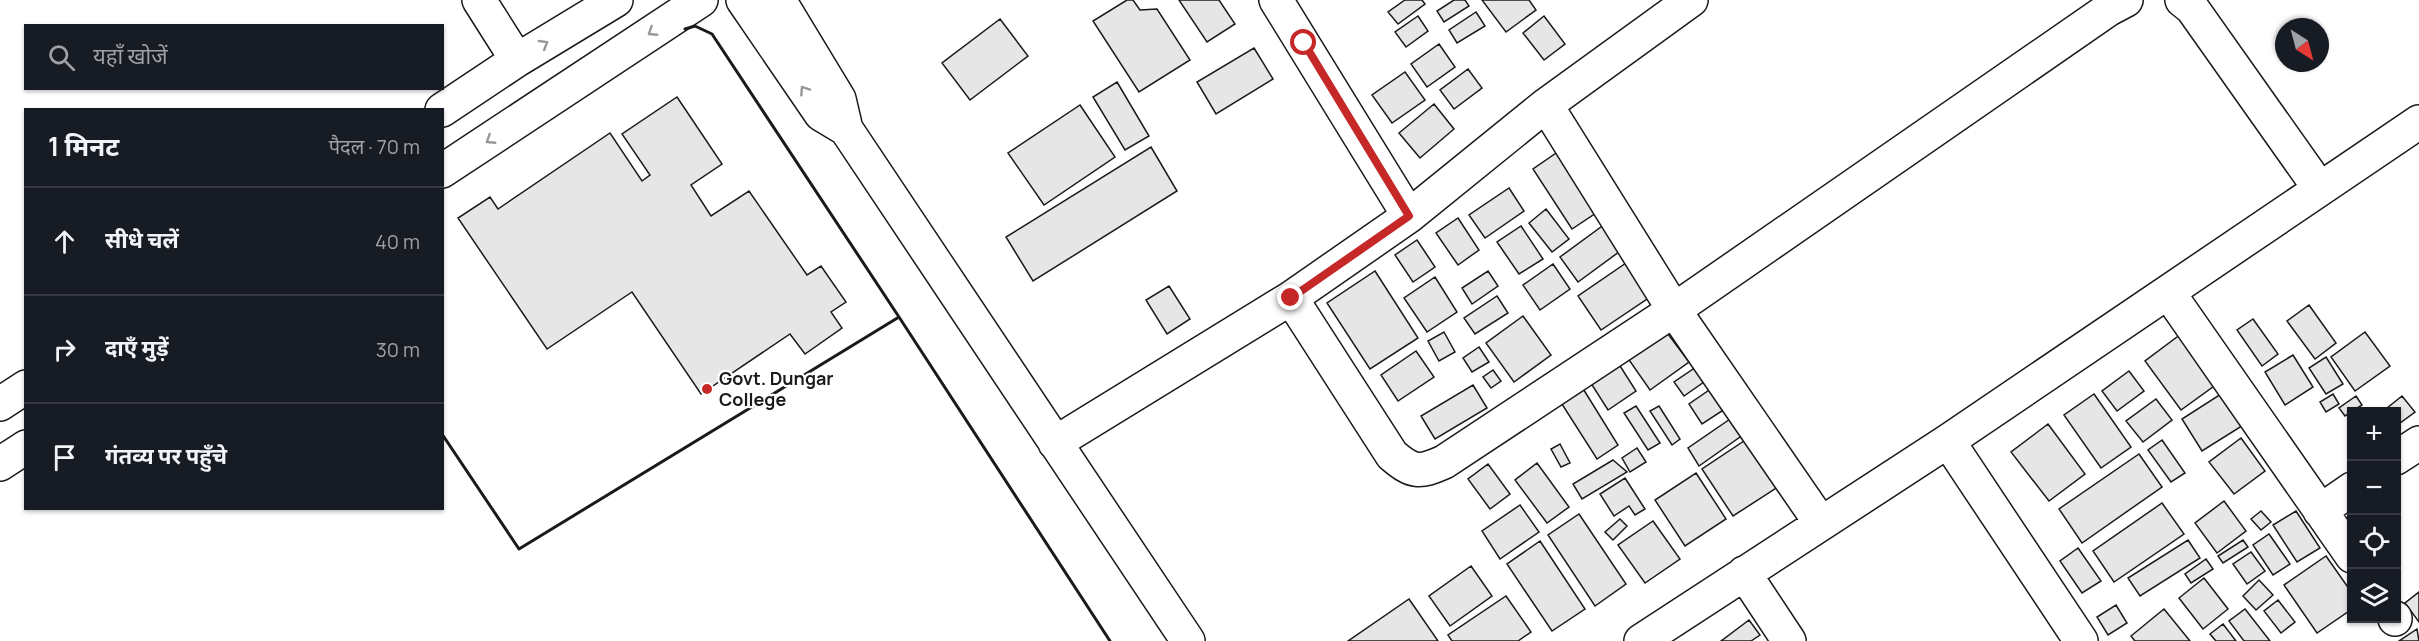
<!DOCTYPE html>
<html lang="hi">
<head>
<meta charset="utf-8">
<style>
  body { margin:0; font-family:Manrope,"Noto Sans Devanagari",sans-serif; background:#242831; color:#f1f3f6 }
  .controls { position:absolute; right:18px; bottom:18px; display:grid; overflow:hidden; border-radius:0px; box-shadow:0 2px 4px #0004 }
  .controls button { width:54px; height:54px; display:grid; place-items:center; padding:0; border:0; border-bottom:2px solid #363941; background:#171b24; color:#f1f3f6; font:30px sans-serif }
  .compass { position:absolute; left:2275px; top:18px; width:54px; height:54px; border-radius:50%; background:#171b24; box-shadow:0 2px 4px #0004; rotate:144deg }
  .stop { position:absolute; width:18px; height:18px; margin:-14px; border:4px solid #c62828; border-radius:50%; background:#fff }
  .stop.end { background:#c62828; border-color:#fff; box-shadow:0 2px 6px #0008 }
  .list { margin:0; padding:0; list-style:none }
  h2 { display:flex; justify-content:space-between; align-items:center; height:78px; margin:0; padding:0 24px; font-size:26px }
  h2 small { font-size:20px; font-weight:400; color:#9ea1a6 }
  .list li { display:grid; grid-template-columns:39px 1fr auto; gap:18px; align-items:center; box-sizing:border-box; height:108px; padding:0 24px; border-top:2px solid #363941 }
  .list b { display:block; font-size:22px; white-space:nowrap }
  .list em { font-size:20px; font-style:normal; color:#9ea1a6 }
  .icon { flex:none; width:33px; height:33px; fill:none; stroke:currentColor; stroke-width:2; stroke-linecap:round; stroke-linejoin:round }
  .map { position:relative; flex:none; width:2419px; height:641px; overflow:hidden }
  .search { position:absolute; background:#171b24; box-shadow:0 2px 4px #0004; left:24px; top:24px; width:420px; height:66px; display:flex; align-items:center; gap:15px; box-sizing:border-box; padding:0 21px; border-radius:0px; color:#9ea1a6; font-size:22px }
  .panel { position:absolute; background:#171b24; box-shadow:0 2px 4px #0004; left:24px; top:108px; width:420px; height:402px; border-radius:0px }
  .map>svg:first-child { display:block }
  .building { fill:#e6e6e6; stroke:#1a1a1a; stroke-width:1.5 }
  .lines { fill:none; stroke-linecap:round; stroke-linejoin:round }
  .minor-casing { stroke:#1a1a1a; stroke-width:36 }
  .minor { stroke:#fff; stroke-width:33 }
  .wall { stroke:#1a1a1a; stroke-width:3 }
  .oneway { stroke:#989898 }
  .route { stroke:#c62828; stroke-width:8 }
  .poi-dot { fill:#c62828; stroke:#fff; stroke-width:2 }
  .labels { text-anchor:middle; stroke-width:4.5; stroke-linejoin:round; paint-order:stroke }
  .poi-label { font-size:18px; font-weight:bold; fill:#1a1a1a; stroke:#fff; text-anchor:start }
</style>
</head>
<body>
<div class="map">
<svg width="2419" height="641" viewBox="0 0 2419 641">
  <rect width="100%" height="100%" fill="#fff"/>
  <path class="building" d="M1127 0H1133L1140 10 1157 9 1190 60 1139 92 1093 21Z
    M1179 0H1219L1235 24 1207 42Z
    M1405 0H1422L1425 4 1398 24 1388 12Z
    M1454 0H1465L1469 6 1444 22 1437 11Z
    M1482 0H1529L1536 10 1506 32Z
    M1476 12 1485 26 1457 43 1449 30Z
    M1418 16 1428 31 1406 47 1395 32Z
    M1544 16 1565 44 1544 60 1523 33Z
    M1000 19 1028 56 970 100 942 63Z
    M1439 44 1455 67 1427 87 1411 64Z
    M1254 48 1273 79 1216 114 1197 82Z
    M1468 69 1482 88 1454 109 1440 90Z
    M1405 72 1425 100 1392 123 1372 95Z
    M1117 82 1149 136 1125 150 1093 97Z
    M677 97 722 164 691 185 711 216 749 191 807 275 821 266 846 302 831 312 842 328 805 354 790 334 701 394 632 292 547 349 458 218 490 197 498 209 610 133 642 181 650 175 622 134Z
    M1434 104 1454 129 1420 158 1399 133Z
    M1080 105 1115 157 1044 205 1008 153Z
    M1151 147 1177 191 1033 281 1006 237Z
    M1562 149 1602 209 1572 229 1533 169Z
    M1509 188 1524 211 1485 238 1469 215Z
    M1546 209 1569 239 1552 252 1529 223Z
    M1458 218 1479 250 1458 265 1436 233Z
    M1605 224 1623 249 1578 282 1560 257Z
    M1521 226 1543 259 1519 274 1497 242Z
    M1417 240 1435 267 1413 282 1395 255Z
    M1629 261 1653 295 1601 330 1578 296Z
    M1553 264 1570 289 1540 310 1523 285Z
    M1375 271 1418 338 1370 369 1327 303Z
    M1488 271 1498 286 1472 304 1462 288Z
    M1435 277 1457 312 1427 332 1404 298Z
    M1169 286 1190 319 1167 334 1146 300Z
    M1497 296 1508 313 1475 334 1464 318Z
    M2309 305 2336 343 2315 359 2287 321Z
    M1523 316 1551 355 1514 382 1486 343Z
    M2253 319 2278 354 2262 366 2237 330Z
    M1665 330 1689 362 1650 390 1627 357Z
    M2185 331 2221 381 2181 410 2145 361Z
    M1444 332 1455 352 1439 361 1428 341Z
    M2365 332 2390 366 2355 391 2331 357Z
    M1479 347 1489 362 1472 372 1463 358Z
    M1416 351 1434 377 1398 401 1381 375Z
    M2293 355 2313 387 2285 405 2265 372Z
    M2326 357 2343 384 2326 394 2309 368Z
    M1615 358 1636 391 1608 410 1587 377Z
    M1702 363 1711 377 1684 396 1674 382Z
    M1493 370 1501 381 1491 388 1483 377Z
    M2129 371 2144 391 2117 411 2102 391Z
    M1473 385 1487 408 1435 439 1421 416Z
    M1715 386 1728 407 1702 424 1689 404Z
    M1582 387 1618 445 1597 459 1560 401Z
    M2224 392 2245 424 2202 451 2182 419Z
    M2094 394 2131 447 2101 468 2064 415Z
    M2333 394 2339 404 2326 412 2320 402Z
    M2356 396 2362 405 2345 416 2339 408Z
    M2402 396 2415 412 2396 426V412H2382Z
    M2156 399 2172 420 2143 442 2126 421Z
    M1636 406 1660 443 1648 450 1624 413Z
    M1659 406 1680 439 1672 445 1650 411Z
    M1736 415 1747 432 1699 466 1688 448Z
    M2048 424 2085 474 2049 501 2011 452Z
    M1750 437 1781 485 1733 516 1702 469Z
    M2241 438 2265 471 2234 494 2209 462Z
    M2162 440 2185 473 2171 482 2148 450Z
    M1560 444 1570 463 1561 467 1551 449Z
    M1637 448 1646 462 1630 472 1622 458Z
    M2139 454 2162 487 2082 543 2059 509Z
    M1613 460 1627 472 1582 499 1573 484Z
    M1537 463 1569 507 1547 523 1515 480Z
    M1488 464 1510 494 1490 509 1468 479Z
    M1696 473 1726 519 1685 546 1655 500Z
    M1625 478 1645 509 1635 515 1629 506 1614 516 1600 494Z
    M2224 501 2246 531 2217 553 2195 523Z
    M2162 503 2184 534 2114 582 2093 551Z
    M1520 505 1539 532 1500 559 1482 531Z
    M2261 511 2271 522 2261 530 2251 519Z
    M2296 511 2320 548 2297 562 2273 525Z
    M1579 514 1626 584 1595 606 1548 535Z
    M1620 519 1627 526 1613 540 1605 532Z
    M1653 521 1680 559 1645 583 1618 545Z
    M2269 534 2290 564 2273 575 2253 545Z
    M2188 540 2200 558 2140 596 2128 578Z
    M2243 540 2248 547 2223 563 2218 556Z
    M1540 541 1585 609 1552 631 1507 564Z
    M2078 548 2101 581 2082 593 2060 561Z
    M2251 552 2265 571 2247 584 2233 564Z
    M2326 556 2352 593V609L2317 633 2284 585Z
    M2206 559 2213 569 2191 583 2185 574Z
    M1471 566 1492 596 1450 626 1429 596Z
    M2204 578 2228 609 2203 629 2179 598Z
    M2259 580 2273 595 2256 610 2243 596Z
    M2419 592V622L2405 603Z
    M1506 596 1531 632 1518 641H1452L1448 635Z
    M1409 599 1438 641H1348Z
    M2278 600 2295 622 2281 633 2264 611Z
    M2116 605 2127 623 2108 635 2097 617Z
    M2164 609 2190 641H2135L2131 636Z
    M2245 609 2270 641H2244L2229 621Z
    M1749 620 1760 635 1751 641H1721Z
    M2223 624 2236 641H2216L2210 634Z
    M2417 629 2419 641H2399Z"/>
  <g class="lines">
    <defs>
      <path id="minor" d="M479 0 517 60
        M743 0 821 114 846 129
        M779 0 839 99 846 129 1188 641
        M1276 0 1409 216
        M2182 0 2192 8 2320 189
        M1546 105 1674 310 1820 522
        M442 110 517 60 616 0
        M442 171 701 0
        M2168 292 2352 556
        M1291 298 1392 455C1413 473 1419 473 1444 462L1674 310 2109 9 2126 0
        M0 404 26 387
        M1948 441 2081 641
        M1055 443 1291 298 1409 216 1546 105 1691 0
        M2396 458 2419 443
        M0 464 26 447
        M2320 511 2352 489
        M1744 573 1789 641
        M2395 618V619
        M1641 641 1948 441 2419 122"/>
    </defs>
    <use href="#minor" class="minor-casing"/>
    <use href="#minor" class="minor"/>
    <path class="wall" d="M685 29 695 26 712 34 899 317
      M442 434 519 549 899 317 1110 641"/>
  </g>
  <defs><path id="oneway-chevron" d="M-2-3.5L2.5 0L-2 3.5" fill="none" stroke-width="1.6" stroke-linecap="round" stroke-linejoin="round" transform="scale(1.5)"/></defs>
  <g class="oneway">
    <use href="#oneway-chevron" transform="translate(652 32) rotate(147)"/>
    <use href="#oneway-chevron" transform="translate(544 44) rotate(-31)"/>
    <use href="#oneway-chevron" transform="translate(804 90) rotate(-124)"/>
    <use href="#oneway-chevron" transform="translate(490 140) rotate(147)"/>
  </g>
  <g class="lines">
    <path class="route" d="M1291 298 1409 216 1304 43"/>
  </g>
  <circle class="poi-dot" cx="707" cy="389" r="6"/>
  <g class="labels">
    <g class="poi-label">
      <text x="719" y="385">Govt. Dungar<tspan x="719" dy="21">College</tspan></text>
    </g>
  </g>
</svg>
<div class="controls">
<button>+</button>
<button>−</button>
<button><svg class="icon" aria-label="locate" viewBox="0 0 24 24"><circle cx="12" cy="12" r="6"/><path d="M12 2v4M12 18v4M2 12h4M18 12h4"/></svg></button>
<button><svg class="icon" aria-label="layers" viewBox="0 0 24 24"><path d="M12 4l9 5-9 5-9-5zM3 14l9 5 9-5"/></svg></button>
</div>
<svg class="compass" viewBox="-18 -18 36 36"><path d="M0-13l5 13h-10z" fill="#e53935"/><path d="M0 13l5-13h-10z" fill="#9ea1a6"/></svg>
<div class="stop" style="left:1304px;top:43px"></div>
<div class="stop end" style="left:1291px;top:298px"></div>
<div class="search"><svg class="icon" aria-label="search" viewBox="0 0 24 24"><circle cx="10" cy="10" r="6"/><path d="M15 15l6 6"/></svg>यहाँ खोजें</div>
<section class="panel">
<h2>1 मिनट<small>पैदल · 70 m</small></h2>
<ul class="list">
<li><svg class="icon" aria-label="ahead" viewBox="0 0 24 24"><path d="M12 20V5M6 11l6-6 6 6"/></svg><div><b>सीधे चलें</b></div><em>40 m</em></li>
<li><svg class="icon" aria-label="right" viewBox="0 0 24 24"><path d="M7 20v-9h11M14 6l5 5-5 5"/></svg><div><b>दाएँ मुड़ें</b></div><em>30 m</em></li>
<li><svg class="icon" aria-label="arrive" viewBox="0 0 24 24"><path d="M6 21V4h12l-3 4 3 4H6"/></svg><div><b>गंतव्य पर पहुँचे</b></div></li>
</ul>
</section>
</div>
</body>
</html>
